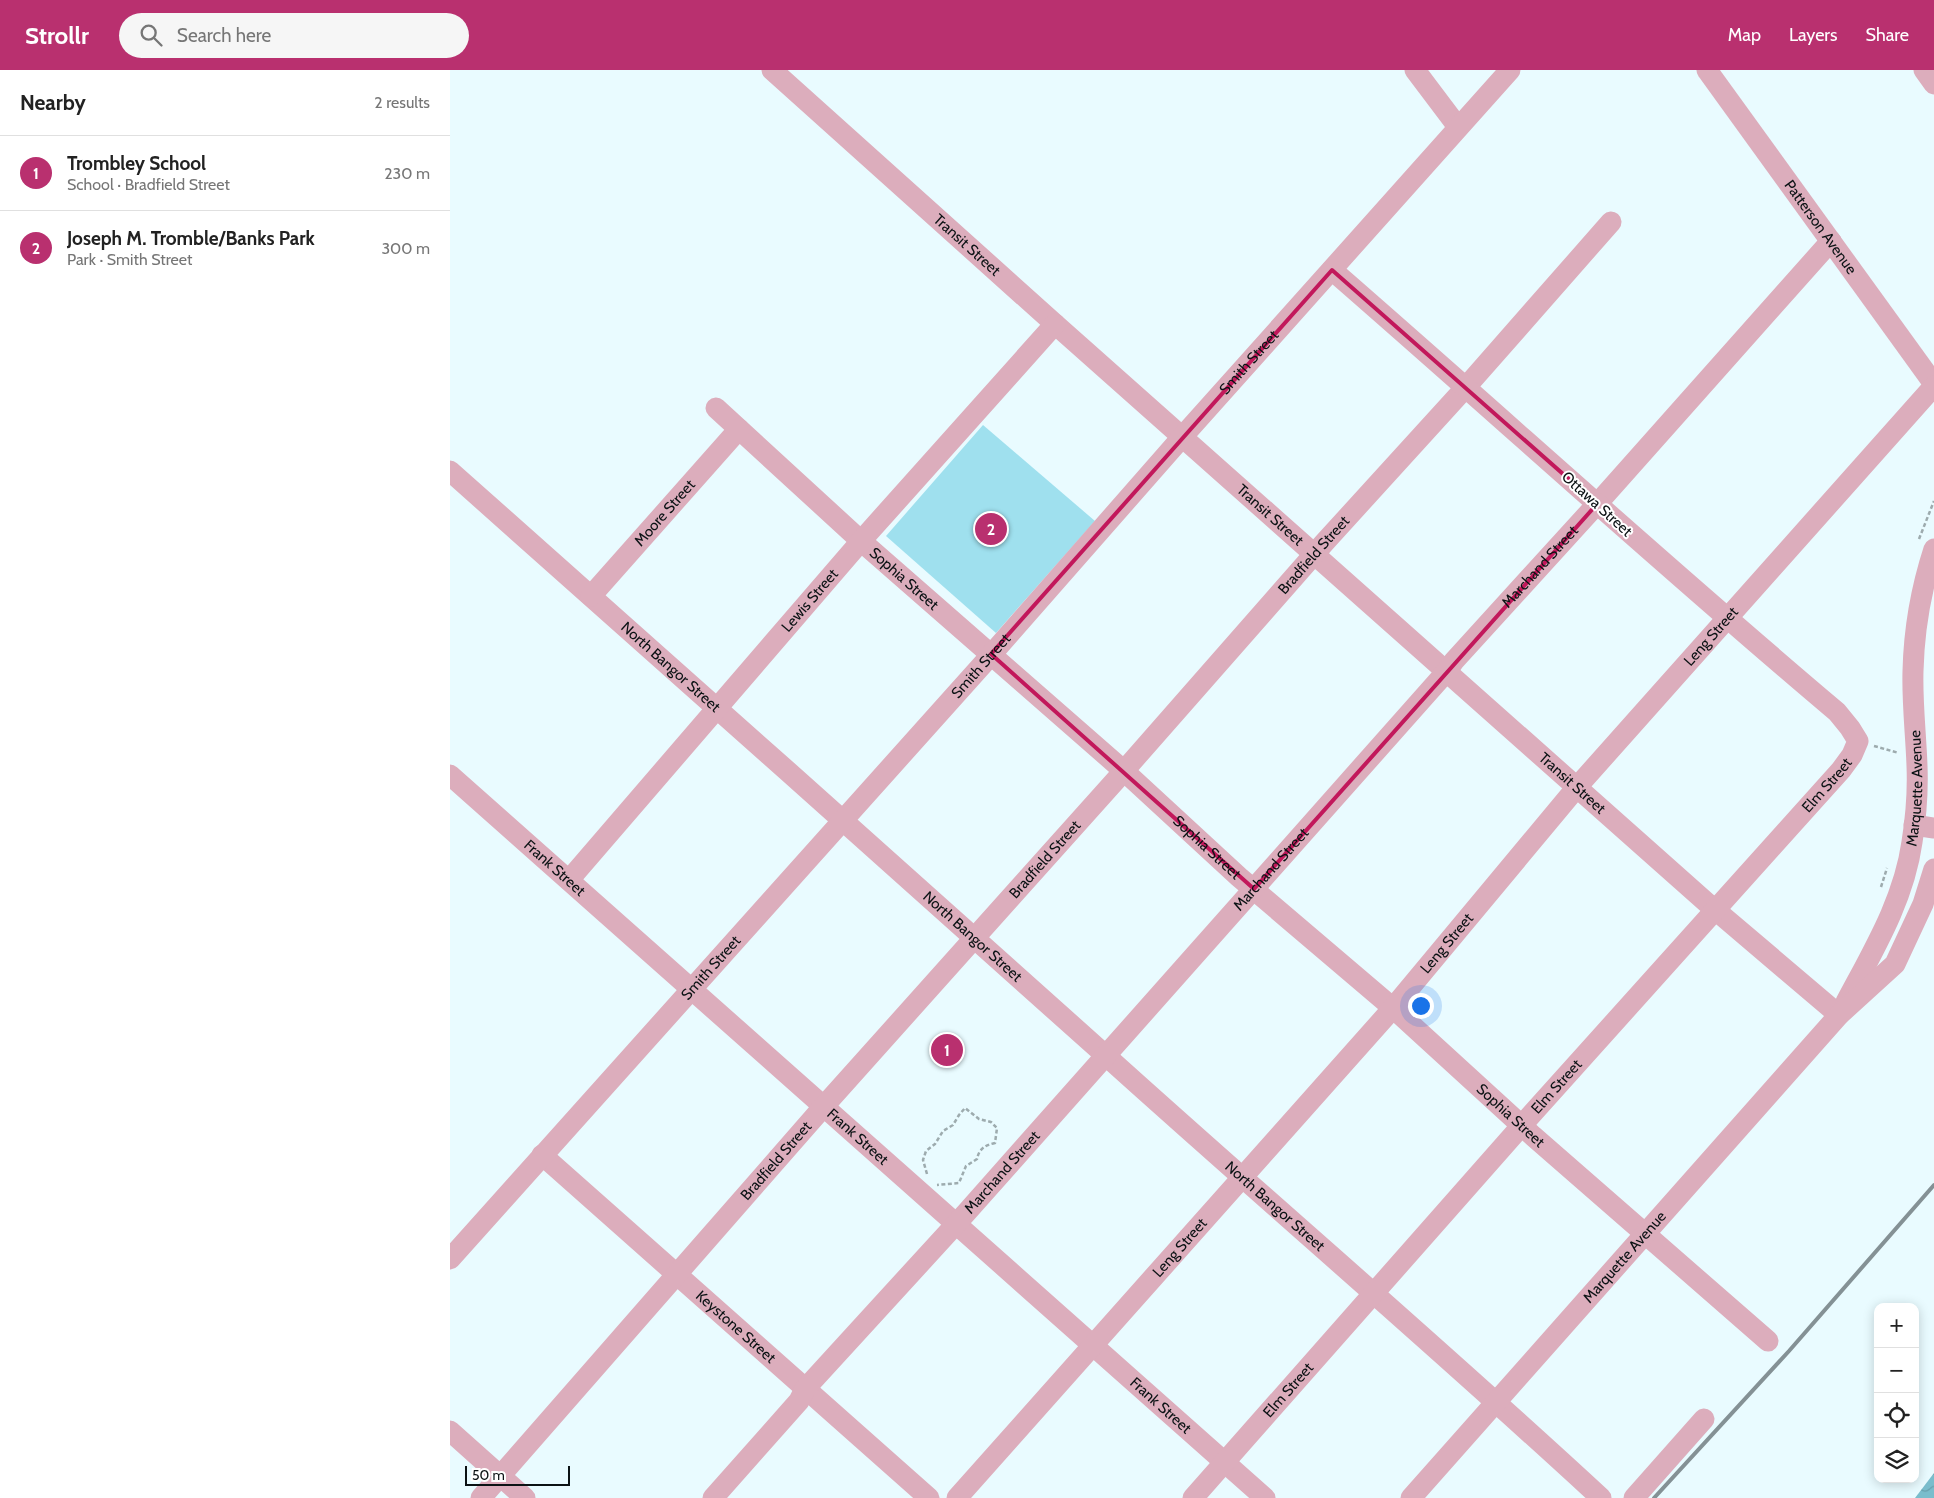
<!DOCTYPE html>
<html lang="en">
<head>
<meta charset="utf-8">
<style>
  body { margin:0; font-family:Cabin,sans-serif; background:#f6f6f6; color:#222 }
  .controls { position:absolute; right:15px; bottom:15px; display:grid; overflow:hidden; border-radius:10px; box-shadow:0 2px 12px #0003 }
  .controls button { width:45px; height:45px; display:grid; place-items:center; padding:0; border:0; border-bottom:1px solid #e0e0e0; background:#fff; color:#222; font:25px sans-serif }
  .scale { position:absolute; left:15px; bottom:12px; width:105px; box-sizing:border-box; padding-left:5px; border:2px solid #0b1214; border-top:0; font-size:14px; line-height:18px; white-space:nowrap; color:#0b1214; -webkit-text-stroke:4px #fff; paint-order:stroke }
  .you { position:absolute; left:970px; top:935px; width:18px; height:18px; margin:-12px; border:4px solid #fff; border-radius:50%; background:#1a73e8; box-shadow:0 0 0 8px #1a73e833 }
  .badge { display:grid; place-items:center; width:32px; height:32px; border-radius:50%; background:#b9306f; color:#fff; font-size:16px; font-weight:700 }
  .pin { position:absolute; translate:-50% -50%; border:2px solid #fff; box-shadow:0 1px 5px #0006 }
  .list { margin:0; padding:0; list-style:none }
  h2 { display:flex; justify-content:space-between; align-items:center; height:65px; margin:0; padding:0 20px; font-size:21px }
  h2 small { font-size:16px; font-weight:400; color:#767676 }
  .list li { display:grid; grid-template-columns:32px 1fr auto; gap:15px; align-items:center; box-sizing:border-box; height:75px; padding:0 20px; border-top:1px solid #e0e0e0 }
  .list b { display:block; font-size:19px; white-space:nowrap }
  .list p { margin:0; font-size:16px; white-space:nowrap; color:#767676 }
  .list em { font-size:16px; font-style:normal; color:#767676 }
  .icon { flex:none; width:28px; height:28px; fill:none; stroke:currentColor; stroke-width:2; stroke-linecap:round; stroke-linejoin:round }
  .map { position:relative; flex:none; width:1484px; height:1428px; overflow:hidden }
  header { display:flex; align-items:center; gap:30px; box-sizing:border-box; height:70px; padding:0 25px; background:#b9306f; color:#fff }
  header strong { font-size:24px }
  nav { display:flex; gap:28px; margin-inline-start:auto; font-size:18px }
  .search { width:350px; height:45px; background:#f6f6f6; display:flex; align-items:center; gap:12px; box-sizing:border-box; padding:0 18px; border-radius:28px; color:#767676; font-size:19px }
  main { display:flex }
  aside { flex:1; background:#fff }
  .map>svg:first-child { display:block }
  .green { fill:#9fe0ee }
  .water { fill:url(#water-waves) }
  .lines { fill:none; stroke-linecap:round; stroke-linejoin:round }
  .path { stroke:#9dabae; stroke-width:2.5; stroke-dasharray:4 2.5; stroke-linecap:butt }
  .minor { stroke:#dcadbc; stroke-width:21 }
  .rail { stroke:#849195; stroke-width:4 }
  .marked { fill:none; stroke:#c2185b; stroke-width:4; stroke-linejoin:round }
  .labels { text-anchor:middle; stroke-width:4; stroke-linejoin:round; paint-order:stroke }
  .street-label { font-size:15px; fill:#0b1214; stroke:#fff }
</style>
</head>
<body>
<header>
<strong>Strollr</strong>
<div class="search"><svg class="icon" aria-label="search" viewBox="0 0 24 24"><circle cx="10" cy="10" r="6"/><path d="M15 15l6 6"/></svg>Search here</div>
<nav><a>Map</a><a>Layers</a><a>Share</a></nav>
</header>
<main>
<aside>
<h2>Nearby<small>2 results</small></h2>
<ul class="list">
<li><span class="badge">1</span><div><b>Trombley School</b><p>School · Bradfield Street</p></div><em>230 m</em></li>
<li><span class="badge">2</span><div><b>Joseph M. Tromble/Banks Park</b><p>Park · Smith Street</p></div><em>300 m</em></li>
</ul>
</aside>
<div class="map">
<svg width="1484" height="1428" viewBox="0 0 1484 1428">
  <defs>
    <pattern id="water-waves" width="16" height="10" patternUnits="userSpaceOnUse" patternTransform="scale(1.25)"><rect width="16" height="10" fill="#7abdcc"/><path d="M0 5q4-4 8 0t8 0" fill="none" stroke="#68a1ae"/></pattern>
  </defs>
  <rect width="100%" height="100%" fill="#e9fbff"/>
  <path class="green" d="M533 355 645 451 546 563 436 466Z"/>
  <path class="water" d="M1484 1403V1428H1465Z"/>
  <g class="lines">
    <path class="path" d="M1469 469 1484 431
      M1424 676 1449 683
      M1431 817 1437 798
      M477 1104 473 1090 476 1081 485 1074 493 1061 503 1055 509 1045 515 1038 529 1049 541 1052 547 1058 545 1073C535 1075 529 1079 527 1089L516 1096 509 1113 487 1115"/>
    <g class="minor">
      <path id="s1" d="M322 0 605 254 1256 832 1389 945"/>
      <path d="M965 0 1008 57"/>
      <path id="s2" d="M1257 0 1484 314"/>
      <path d="M1474 0 1484 14"/>
      <path id="s3" d="M266 338 411 471 674 701 789 807 943 938 1083 1066 1318 1271"/>
      <path id="s4" d="M0 401C219 595 436 789 654 984 819 1133 988 1277 1151 1428"/>
      <path id="s5" d="M141 526 289 359"/>
      <path id="s6" d="M0 705 815 1428"/>
      <path d="M1464 755 1484 758"/>
      <path id="s7" d="M119 810 411 471 605 254"/>
      <path id="s8" d="M1396 932C1423 881 1454 830 1462 772 1466 747 1468 721 1467 696 1466 665 1462 633 1463 601 1464 559 1471 519 1484 479"/>
      <path id="s9" d="M92 1085 479 1428"/>
      <path id="s10" d="M0 1189 533 594 733 366 1060 0"/>
      <path d="M0 1361 75 1428"/>
      <path id="s11" d="M31 1428 374 1036 665 711 874 473 1016 317 1161 152"/>
      <path id="s12" d="M263 1428 349 1331 355 1319 516 1143 997 601 1004 591 1147 434 1381 171"/>
      <path id="s13" d="M507 1428 943 938 1127 717 1484 316"/>
      <path id="s14" d="M743 1428 1081 1045 1391 700 1402 685 1408 671 1400 658 1387 642C1216 498 1051 347 882 200"/>
      <path id="s15" d="M961 1428 1389 945 1445 894 1473 834 1484 799"/>
      <path d="M1184 1428 1254 1349"/>
    </g>
    <path class="rail" d="M1204 1428 1339 1281 1484 1115"/>
  </g>
  <path class="marked" d="M882 200 1147 434 804 819 541 584Z"/>
  <g class="labels">
    <g class="street-label">
      <text dy="5" stroke="none"><textPath href="#s2" startOffset="194">Patterson Avenue</textPath></text>
      <text dy="5" stroke="none"><textPath href="#s1" startOffset="262">Transit Street</textPath></text>
      <text dy="5" stroke="none"><textPath href="#s10" startOffset="1201">Smith Street</textPath></text>
      <text transform="translate(1147 434) rotate(42)" y="5">Ottawa Street</text>
      <text dy="5" stroke="none"><textPath href="#s5" startOffset="111">Moore Street</textPath></text>
      <text dy="5" stroke="none"><textPath href="#s1" startOffset="668">Transit Street</textPath></text>
      <text dy="5" stroke="none"><textPath href="#s11" startOffset="1258">Bradfield Street</textPath></text>
      <text dy="5" stroke="none"><textPath href="#s12" startOffset="1246">Marchand Street</textPath></text>
      <text dy="5" stroke="none"><textPath href="#s3" startOffset="254">Sophia Street</textPath></text>
      <text dy="5" stroke="none"><textPath href="#s7" startOffset="369">Lewis Street</textPath></text>
      <text dy="5" stroke="none"><textPath href="#s13" startOffset="1145">Leng Street</textPath></text>
      <text dy="5" stroke="none"><textPath href="#s10" startOffset="796">Smith Street</textPath></text>
      <text dy="5" stroke="none"><textPath href="#s4" startOffset="295">North Bangor Street</textPath></text>
      <text dy="5" stroke="none"><textPath href="#s1" startOffset="1072">Transit Street</textPath></text>
      <text dy="5" stroke="none"><textPath href="#s14" startOffset="954">Elm Street</textPath></text>
      <text dy="5" stroke="none"><textPath href="#s8" startOffset="228">Marquette Avenue</textPath></text>
      <text dy="5" stroke="none"><textPath href="#s3" startOffset="659">Sophia Street</textPath></text>
      <text dy="5" stroke="none"><textPath href="#s11" startOffset="852">Bradfield Street</textPath></text>
      <text dy="5" stroke="none"><textPath href="#s6" startOffset="140">Frank Street</textPath></text>
      <text dy="5" stroke="none"><textPath href="#s12" startOffset="841">Marchand Street</textPath></text>
      <text dy="5" stroke="none"><textPath href="#s4" startOffset="700">North Bangor Street</textPath></text>
      <text dy="5" stroke="none"><textPath href="#s13" startOffset="740">Leng Street</textPath></text>
      <text dy="5" stroke="none"><textPath href="#s10" startOffset="391">Smith Street</textPath></text>
      <text dy="5" stroke="none"><textPath href="#s14" startOffset="549">Elm Street</textPath></text>
      <text dy="5" stroke="none"><textPath href="#s3" startOffset="1064">Sophia Street</textPath></text>
      <text dy="5" stroke="none"><textPath href="#s6" startOffset="545">Frank Street</textPath></text>
      <text dy="5" stroke="none"><textPath href="#s11" startOffset="448">Bradfield Street</textPath></text>
      <text dy="5" stroke="none"><textPath href="#s12" startOffset="436">Marchand Street</textPath></text>
      <text dy="5" stroke="none"><textPath href="#s4" startOffset="1105">North Bangor Street</textPath></text>
      <text dy="5" stroke="none"><textPath href="#s13" startOffset="335">Leng Street</textPath></text>
      <text dy="5" stroke="none"><textPath href="#s15" startOffset="322">Marquette Avenue</textPath></text>
      <text dy="5" stroke="none"><textPath href="#s9" startOffset="259">Keystone Street</textPath></text>
      <text dy="5" stroke="none"><textPath href="#s14" startOffset="144">Elm Street</textPath></text>
      <text dy="5" stroke="none"><textPath href="#s6" startOffset="950">Frank Street</textPath></text>
    </g>
  </g>
</svg>
<div class="controls">
<button>+</button>
<button>−</button>
<button><svg class="icon" aria-label="locate" viewBox="0 0 24 24"><circle cx="12" cy="12" r="6"/><path d="M12 2v4M12 18v4M2 12h4M18 12h4"/></svg></button>
<button><svg class="icon" aria-label="layers" viewBox="0 0 24 24"><path d="M12 4l9 5-9 5-9-5zM3 14l9 5 9-5"/></svg></button>
</div>
<div class="scale">50 m</div>
<div class="you"></div>
<div class="pin badge" style="left:497px;top:980px">1</div>
<div class="pin badge" style="left:541px;top:459px">2</div>
</div>
</main>
</body>
</html>
